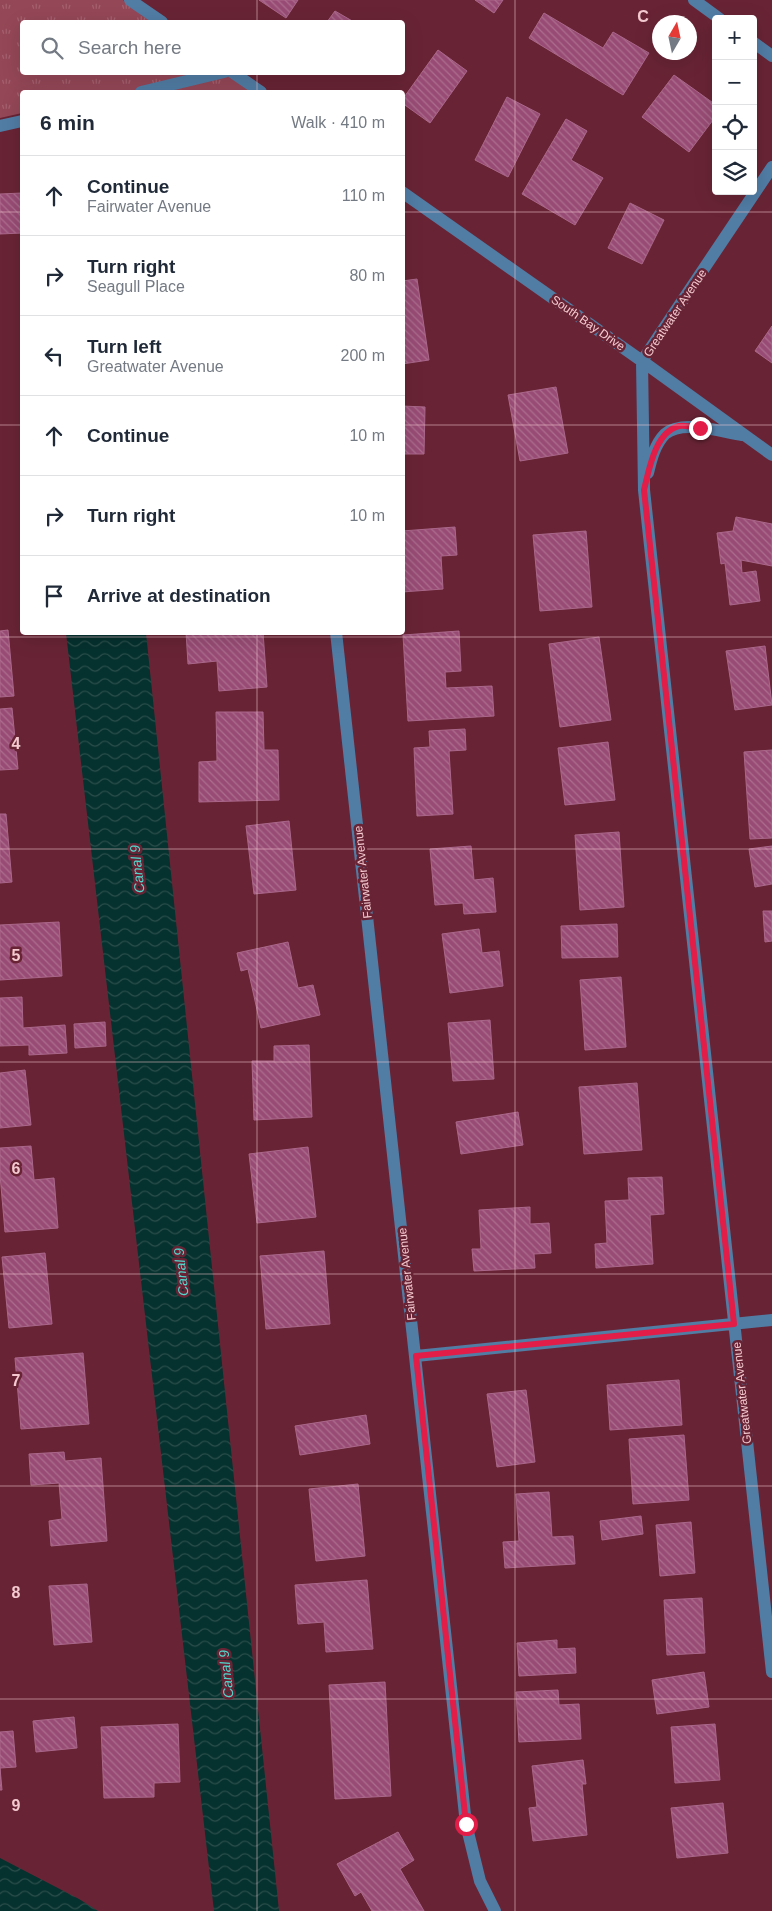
<!DOCTYPE html>
<html lang="en">
<head>
<meta charset="utf-8">
<style>
  body { margin:0; font-family:Arial,sans-serif; background:#f2f2f3; color:#1f2937 }
  .controls { position:absolute; right:15px; top:15px; display:grid; overflow:hidden; border-radius:5px; box-shadow:0 5px 20px #0002 }
  .controls button { width:45px; height:45px; display:grid; place-items:center; padding:0; border:0; border-bottom:1px solid #e0e1e3; background:#fff; color:#1f2937; font:25px sans-serif }
  .compass { position:absolute; left:652px; top:15px; width:45px; height:45px; border-radius:50%; background:#fff; box-shadow:0 5px 20px #0002; rotate:9deg }
  .stop { position:absolute; width:15px; height:15px; margin:-11px; border:4px solid #e11d48; border-radius:50%; background:#fff }
  .stop.end { background:#e11d48; border-color:#fff; box-shadow:0 1px 5px #0008 }
  .list { margin:0; padding:0; list-style:none }
  h2 { display:flex; justify-content:space-between; align-items:center; height:65px; margin:0; padding:0 20px; font-size:21px }
  h2 small { font-size:16px; font-weight:400; color:#747a83 }
  .list li { display:grid; grid-template-columns:32px 1fr auto; gap:15px; align-items:center; box-sizing:border-box; height:80px; padding:0 20px; border-top:1px solid #e0e1e3 }
  .list b { display:block; font-size:19px; white-space:nowrap }
  .list p { margin:0; font-size:16px; white-space:nowrap; color:#747a83 }
  .list em { font-size:16px; font-style:normal; color:#747a83 }
  .icon { flex:none; width:28px; height:28px; fill:none; stroke:currentColor; stroke-width:2; stroke-linecap:round; stroke-linejoin:round }
  .map { position:relative; flex:none; width:772px; height:1911px; overflow:hidden }
  .search { position:absolute; background:#fff; box-shadow:0 5px 20px #0002; left:20px; top:20px; width:385px; height:55px; display:flex; align-items:center; gap:12px; box-sizing:border-box; padding:0 18px; border-radius:5px; color:#747a83; font-size:19px }
  .panel { position:absolute; background:#fff; box-shadow:0 5px 20px #0002; left:20px; top:90px; width:385px; height:545px; border-radius:5px }
  .map>svg:first-child { display:block }
  .grass { fill:url(#grass-tufts) }
  .water { fill:url(#water-waves) }
  .building { fill:url(#building-back-hatch); stroke:#ab678a }
  .lines { fill:none; stroke-linecap:round; stroke-linejoin:round }
  .minor { stroke:#517ca4; stroke-width:12 }
  .route { stroke:#e11d48; stroke-width:6 }
  .grid { fill:none; stroke:#f4c9d0; stroke-width:1; stroke-opacity:0.55 }
  .labels { text-anchor:middle; stroke-width:5; stroke-linejoin:round; paint-order:stroke }
  .street-label { font-size:12px; fill:#f4c9d0; stroke:#682435 }
  .water-label { font-size:14px; font-style:italic; fill:#51d6cc; stroke:#682435 }
  .grid-label { font-size:16px; text-anchor:middle; font-weight:bold; fill:#f4c9d0; stroke:#682435; stroke-width:5; stroke-linejoin:round; paint-order:stroke }
</style>
</head>
<body>
<div class="map">
<svg width="772" height="1911" viewBox="0 0 772 1911">
  <defs>
    <pattern id="grass-tufts" width="24" height="20" patternUnits="userSpaceOnUse" patternTransform="scale(1.25)"><rect width="24" height="20" fill="#944757"/><path d="M3 7l-1-3M5 7V3M7 7l1-3M15 17l-1-3M17 17v-4M19 17l1-3" fill="none" stroke="#a4606e"/></pattern>
    <pattern id="water-waves" width="16" height="10" patternUnits="userSpaceOnUse" patternTransform="scale(1.25)"><rect width="16" height="10" fill="#05312e"/><path d="M0 5q4-4 8 0t8 0" fill="none" stroke="#2a4e4b"/></pattern>
    <pattern id="building-back-hatch" width="6" height="6" patternUnits="userSpaceOnUse" patternTransform="scale(1.25)"><rect width="6" height="6" fill="#984c75"/><path d="M-1 5l2 2M0 0l6 6M5-1l2 2" fill="none" stroke="#ac6d8e"/></pattern>
  </defs>
  <rect width="100%" height="100%" fill="#682435"/>
  <path class="grass" d="M0 0H123L155 22H22V72L226 73 254 92H22V113L0 118Z"/>
  <path class="water" d="M66 633H146L279 1911H214Z
    M0 1858 79 1899 98 1911H0Z"/>
  <path class="building" d="M259 0H298L286 18Z
    M475 0H503L494 13Z
    M335 11 354 22H327Z
    M544 13 603 48 613 32 649 53 623 95 529 38Z
    M438 50 467 71 430 123 402 103V100Z
    M674 75 716 105V116L689 152 642 117Z
    M507 97 540 114 508 177 475 160Z
    M566 119 587 131 571 160 603 178 575 225 522 194Z
    M22 193V233L0 234V194Z
    M630 203 664 220 642 264 608 248Z
    M417 279 429 360 402 364V281Z
    M772 326V363L755 351Z
    M556 387 568 453 520 461 508 395Z
    M402 406 425 407 424 454H402Z
    M736 517 772 524V566L741 560 742 573 756 571 760 601 730 605 725 563 721 564 717 533 733 531Z
    M455 527 457 555 441 556 443 589 402 592V531Z
    M586 531 592 607 540 611 533 535Z
    M8 630 14 696 0 697V631Z
    M459 631 461 671 445 672 446 688 492 686 494 716 408 721 403 635Z
    M186 632H263L267 687 219 691 217 661 188 664Z
    M599 637 611 720 560 727 549 644Z
    M765 646 772 705 735 710 726 651Z
    M12 708 18 769 0 770V709Z
    M216 712H263L264 750H278L279 800 199 802V762L217 761Z
    M465 729 466 750 449 751 453 814 417 816 414 748 430 747 429 731Z
    M608 742 615 800 565 805 558 748Z
    M772 750V838L750 839 744 752Z
    M0 814H6L12 882 0 883Z
    M289 821 296 890 254 894 246 826Z
    M619 832 624 907 580 910 575 835Z
    M471 846 474 880 493 878 496 912 464 914 463 903 435 905 430 849Z
    M772 846V884L755 887 749 849Z
    M763 911H772V941L765 942Z
    M59 922 62 976 0 980V925Z
    M617 924 618 957 562 958 561 926Z
    M479 929 482 953 499 951 503 986 450 993 442 934Z
    M288 942 298 988 313 985 320 1015 261 1028 248 969 241 971 237 953Z
    M621 977 626 1047 585 1050 580 980Z
    M22 997 23 1028 65 1025 67 1053 29 1055V1045L0 1046V998Z
    M490 1020 494 1079 453 1081 448 1023Z
    M105 1022 106 1046 75 1048 74 1024Z
    M309 1045 312 1117 254 1120 252 1061H274V1046Z
    M25 1070 31 1125 0 1128V1073Z
    M637 1083 642 1150 584 1154 579 1087Z
    M518 1112 523 1145 461 1154 456 1122Z
    M31 1146 34 1180 54 1178 58 1228 5 1232 0 1175V1148Z
    M308 1147 316 1217 257 1223 249 1154Z
    M662 1177 664 1214 650 1215 653 1264 596 1268 595 1244 607 1243 605 1201 629 1200 628 1178Z
    M530 1207V1224L549 1223 551 1253 534 1254 535 1268 474 1271 472 1249H481L479 1210Z
    M324 1251 330 1324 266 1329 260 1256Z
    M45 1253 52 1324 9 1328 2 1257Z
    M83 1353 89 1424 21 1429 15 1358Z
    M679 1380 682 1425 610 1430 607 1385Z
    M526 1390 535 1462 497 1467 487 1394Z
    M366 1415 370 1444 300 1455 295 1426Z
    M684 1435 689 1500 633 1504 629 1439Z
    M64 1452 65 1461 101 1458 107 1541 51 1546 49 1521 62 1519 59 1483 31 1485 29 1454Z
    M358 1484 365 1556 316 1561 309 1489Z
    M549 1492 552 1537 573 1536 575 1564 505 1568 503 1542 519 1541 516 1494Z
    M641 1516 643 1534 602 1540 600 1521Z
    M691 1522 695 1573 660 1576 656 1525Z
    M367 1580 373 1649 326 1652 324 1622 298 1624 295 1585Z
    M87 1584 92 1642 54 1645 49 1586Z
    M702 1598 705 1653 667 1655 664 1600Z
    M557 1640V1649L575 1648 576 1673 519 1676 517 1643Z
    M704 1672 709 1707 657 1714 652 1680Z
    M385 1682 391 1796 335 1799 329 1685Z
    M558 1690 559 1705 579 1704 581 1739 519 1742 516 1692Z
    M74 1717 77 1748 36 1752 33 1721Z
    M178 1724 180 1782 154 1783V1797L104 1798 101 1727Z
    M715 1724 720 1780 675 1783 671 1727Z
    M13 1731 16 1767 0 1768 2 1790H0V1732Z
    M583 1760 586 1784H582L587 1835 533 1841 529 1808 537 1807 532 1766Z
    M723 1803 728 1853 677 1858 671 1808Z
    M398 1832 414 1860 400 1869 424 1911H372L361 1892 355 1896 337 1864Z"/>
  <g class="lines">
    <path class="minor" d="M130 0 162 22
      M694 0 720 19
      M753 42 772 56
      M232 72 261 92
      M141 92 224 72
      M0 126 22 121
      M772 167 642 361 644 490 772 1672
      M402 192 642 361 772 455
      M648 473C651 460 655 444 665 434 682 419 722 432 742 435
      M336 632 466 1824 480 1881 495 1911
      M416 1356 772 1320"/>
  </g>
  <g class="lines">
    <path class="route" d="M466 1824 416 1356 734 1324 644 490C649 470 655 432 679 426 685 425 694 427 700 428"/>
  </g>
  <path class="grid" d="M257 0V22M515 0V1911M257 72V92M0 212H22M402 212H772M0 425H22M402 425H772M257 632V1911M0 637H772M0 849H772M0 1062H772M0 1274H772M0 1486H772M0 1699H772"/>
  <g class="labels">
    <g class="street-label">
      <text transform="translate(675 313) rotate(-56)" y="4">Greatwater Avenue</text>
      <text transform="translate(588 323) rotate(35)" y="4">South Bay Drive</text>
      <text transform="translate(363 872) rotate(-96)" y="4">Fairwater Avenue</text>
      <text transform="translate(407 1274) rotate(-96)" y="4">Fairwater Avenue</text>
      <text transform="translate(742 1393) rotate(-96)" y="4">Greatwater Avenue</text>
    </g>
    <g class="water-label">
      <text transform="translate(137 869) rotate(-96)" y="5">Canal 9</text>
      <text transform="translate(181 1272) rotate(-96)" y="5">Canal 9</text>
      <text transform="translate(226 1674) rotate(-96)" y="5">Canal 9</text>
    </g>
  </g>
  <g class="grid-label">
    <text x="643" y="22">C</text>
    <text x="16" y="749">4</text>
    <text x="16" y="961">5</text>
    <text x="16" y="1174">6</text>
    <text x="16" y="1386">7</text>
    <text x="16" y="1598">8</text>
    <text x="16" y="1811">9</text>
  </g>
</svg>
<div class="controls">
<button>+</button>
<button>−</button>
<button><svg class="icon" aria-label="locate" viewBox="0 0 24 24"><circle cx="12" cy="12" r="6"/><path d="M12 2v4M12 18v4M2 12h4M18 12h4"/></svg></button>
<button><svg class="icon" aria-label="layers" viewBox="0 0 24 24"><path d="M12 4l9 5-9 5-9-5zM3 14l9 5 9-5"/></svg></button>
</div>
<svg class="compass" viewBox="-18 -18 36 36"><path d="M0-13l5 13h-10z" fill="#e53935"/><path d="M0 13l5-13h-10z" fill="#747a83"/></svg>
<div class="stop" style="left:466px;top:1824px"></div>
<div class="stop end" style="left:700px;top:428px"></div>
<div class="search"><svg class="icon" aria-label="search" viewBox="0 0 24 24"><circle cx="10" cy="10" r="6"/><path d="M15 15l6 6"/></svg>Search here</div>
<section class="panel">
<h2>6 min<small>Walk · 410 m</small></h2>
<ul class="list">
<li><svg class="icon" aria-label="ahead" viewBox="0 0 24 24"><path d="M12 20V5M6 11l6-6 6 6"/></svg><div><b>Continue</b><p>Fairwater Avenue</p></div><em>110 m</em></li>
<li><svg class="icon" aria-label="right" viewBox="0 0 24 24"><path d="M7 20v-9h11M14 6l5 5-5 5"/></svg><div><b>Turn right</b><p>Seagull Place</p></div><em>80 m</em></li>
<li><svg class="icon" aria-label="left" viewBox="0 0 24 24"><path d="M17 20v-9H6M10 6l-5 5 5 5"/></svg><div><b>Turn left</b><p>Greatwater Avenue</p></div><em>200 m</em></li>
<li><svg class="icon" aria-label="ahead" viewBox="0 0 24 24"><path d="M12 20V5M6 11l6-6 6 6"/></svg><div><b>Continue</b></div><em>10 m</em></li>
<li><svg class="icon" aria-label="right" viewBox="0 0 24 24"><path d="M7 20v-9h11M14 6l5 5-5 5"/></svg><div><b>Turn right</b></div><em>10 m</em></li>
<li><svg class="icon" aria-label="arrive" viewBox="0 0 24 24"><path d="M6 21V4h12l-3 4 3 4H6"/></svg><div><b>Arrive at destination</b></div></li>
</ul>
</section>
</div>
</body>
</html>
